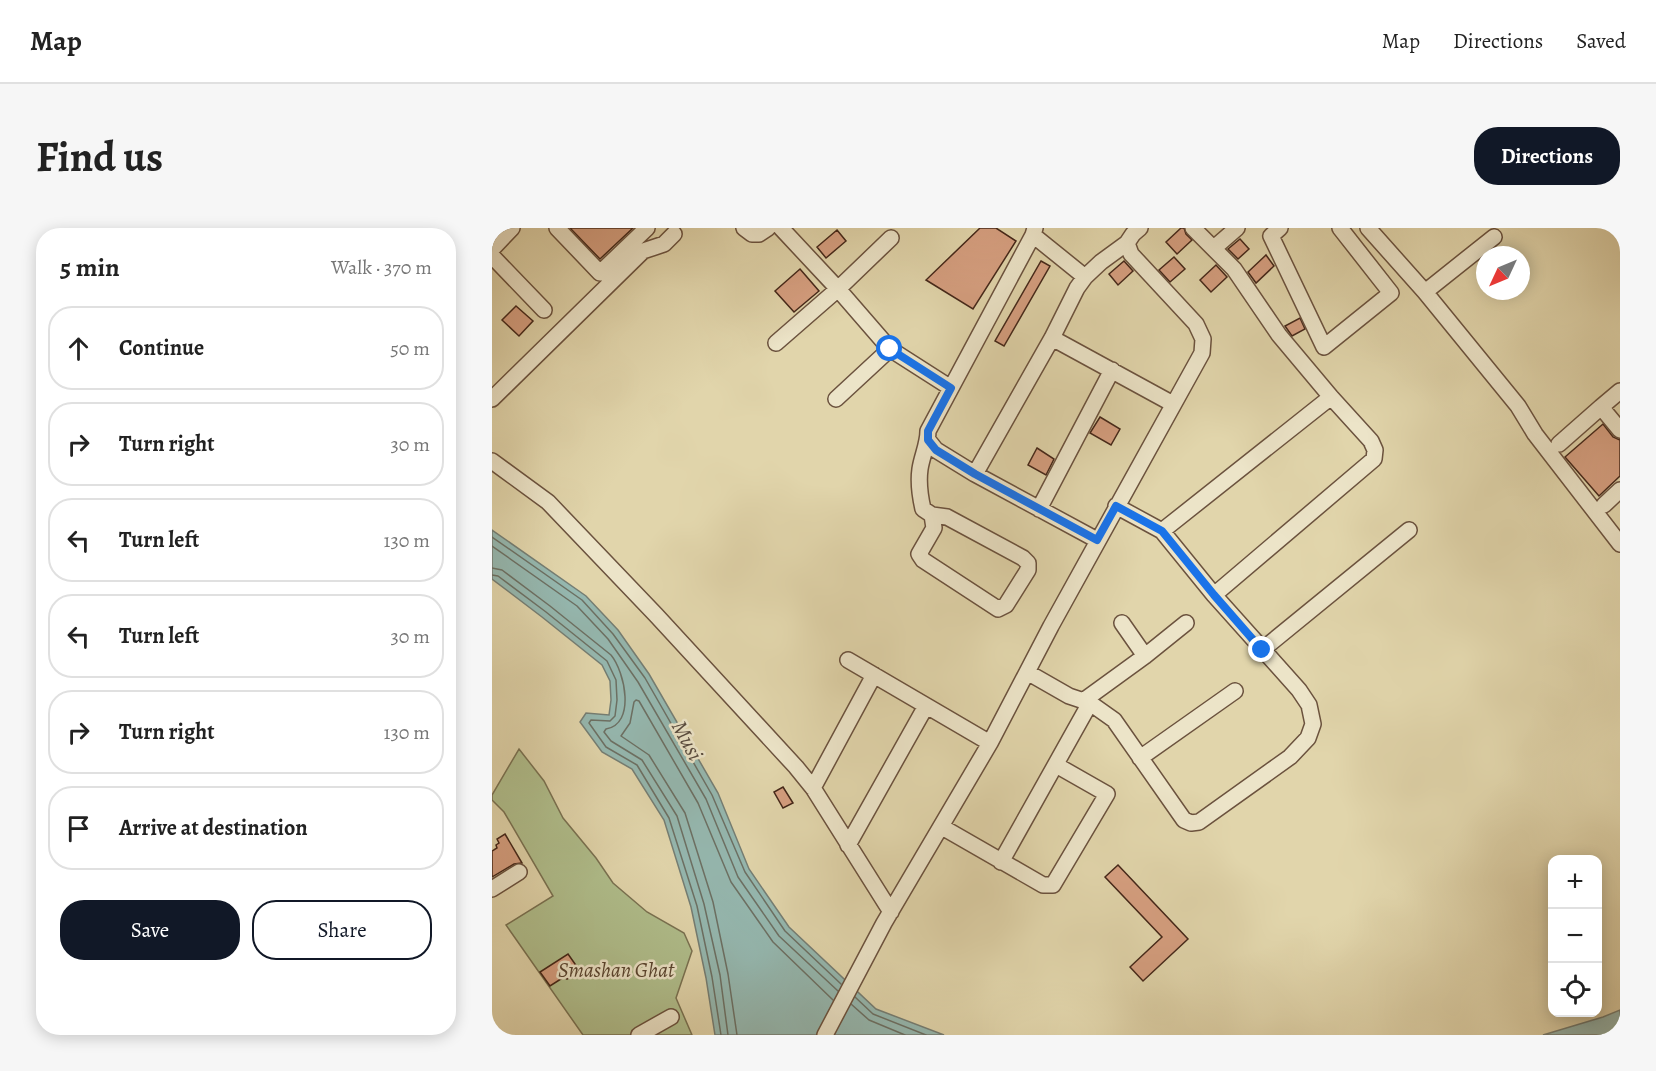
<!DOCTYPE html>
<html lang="en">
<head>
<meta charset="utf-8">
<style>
  body { margin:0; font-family:Alegreya,serif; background:#f6f6f6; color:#222 }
  .controls { position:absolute; right:18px; bottom:18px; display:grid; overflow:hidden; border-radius:12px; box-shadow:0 3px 15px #0003 }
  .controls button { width:54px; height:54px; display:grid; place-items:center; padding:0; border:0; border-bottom:2px solid #e0e0e0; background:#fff; color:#222; font:30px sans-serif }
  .compass { position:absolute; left:984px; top:18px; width:54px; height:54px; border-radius:50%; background:#fff; box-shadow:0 3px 15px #0003; rotate:226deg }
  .stop { position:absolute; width:18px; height:18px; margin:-14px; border:4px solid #1a73e8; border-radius:50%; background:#fff }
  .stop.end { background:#1a73e8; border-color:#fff; box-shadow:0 2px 6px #0008 }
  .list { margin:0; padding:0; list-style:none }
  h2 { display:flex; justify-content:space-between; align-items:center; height:78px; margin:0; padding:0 24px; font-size:26px }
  h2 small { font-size:20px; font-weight:400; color:#767676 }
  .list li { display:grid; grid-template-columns:39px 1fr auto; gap:18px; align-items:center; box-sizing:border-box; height:84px; margin:0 12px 12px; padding:0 12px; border:2px solid #e0e0e0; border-radius:24px }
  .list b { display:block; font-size:22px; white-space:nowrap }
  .list em { font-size:20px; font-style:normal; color:#767676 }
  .actions { display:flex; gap:12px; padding:18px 24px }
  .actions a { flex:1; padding:14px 0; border:2px solid #111827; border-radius:24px; text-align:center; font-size:21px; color:#111827 }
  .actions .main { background:#111827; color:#fff }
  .icon { flex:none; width:33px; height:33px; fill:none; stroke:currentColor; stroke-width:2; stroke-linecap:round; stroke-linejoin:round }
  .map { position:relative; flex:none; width:1128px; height:807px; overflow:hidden; border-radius:24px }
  header { display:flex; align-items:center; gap:36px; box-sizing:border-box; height:84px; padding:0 30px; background:#fff; border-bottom:2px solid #e0e0e0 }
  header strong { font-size:28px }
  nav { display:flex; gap:33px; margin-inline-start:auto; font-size:21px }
  .intro { display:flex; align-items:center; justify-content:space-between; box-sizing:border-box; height:144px; padding:0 36px }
  h1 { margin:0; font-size:42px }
  .button { padding:15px 27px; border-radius:24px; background:#111827; color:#fff; font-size:21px; font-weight:700 }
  main { display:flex; gap:36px; padding:0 36px }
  aside { flex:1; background:#fff; border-radius:24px; box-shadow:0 3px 15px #0003 }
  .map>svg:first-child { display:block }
  .green { fill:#b0be8c; stroke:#7a7252; stroke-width:1.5 }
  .water { fill:#95b8b0; stroke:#757e74; stroke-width:1.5 }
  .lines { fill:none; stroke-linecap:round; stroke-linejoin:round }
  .shore { stroke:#6c7064; stroke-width:1.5 }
  .building { fill:#d69f80; stroke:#442719; stroke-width:1.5 }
  .minor-casing { stroke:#6b523e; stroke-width:18 }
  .minor { stroke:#ece4c8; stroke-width:15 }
  .route { stroke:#1a73e8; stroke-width:8 }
  .labels { text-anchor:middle; stroke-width:5; stroke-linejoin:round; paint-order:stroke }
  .park-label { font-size:21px; font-style:italic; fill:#5a4530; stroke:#ece4c8 }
  .water-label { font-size:22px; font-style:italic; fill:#584b3f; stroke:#ece4c8 }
</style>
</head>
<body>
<header>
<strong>Map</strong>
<nav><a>Map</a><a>Directions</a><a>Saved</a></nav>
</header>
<div class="intro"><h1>Find us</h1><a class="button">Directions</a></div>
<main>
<aside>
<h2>5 min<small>Walk · 370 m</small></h2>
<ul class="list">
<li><svg class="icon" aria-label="ahead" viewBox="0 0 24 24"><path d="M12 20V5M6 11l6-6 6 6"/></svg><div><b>Continue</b></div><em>50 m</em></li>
<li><svg class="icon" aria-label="right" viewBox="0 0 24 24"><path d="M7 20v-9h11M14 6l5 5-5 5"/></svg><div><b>Turn right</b></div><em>30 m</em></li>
<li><svg class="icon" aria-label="left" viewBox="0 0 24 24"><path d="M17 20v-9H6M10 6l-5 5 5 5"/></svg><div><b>Turn left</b></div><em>130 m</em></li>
<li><svg class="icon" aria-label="left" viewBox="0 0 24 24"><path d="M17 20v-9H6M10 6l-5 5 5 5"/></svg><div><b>Turn left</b></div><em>30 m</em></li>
<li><svg class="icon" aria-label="right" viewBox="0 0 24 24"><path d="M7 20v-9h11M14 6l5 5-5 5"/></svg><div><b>Turn right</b></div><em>130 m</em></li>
<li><svg class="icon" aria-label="arrive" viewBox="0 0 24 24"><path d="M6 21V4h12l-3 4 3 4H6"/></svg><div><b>Arrive at destination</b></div></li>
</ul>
<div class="actions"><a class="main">Save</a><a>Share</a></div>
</aside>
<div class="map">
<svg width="1128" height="807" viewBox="0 0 1128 807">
  <rect width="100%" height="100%" fill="#e1d5ab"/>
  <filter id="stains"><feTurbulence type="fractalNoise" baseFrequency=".00333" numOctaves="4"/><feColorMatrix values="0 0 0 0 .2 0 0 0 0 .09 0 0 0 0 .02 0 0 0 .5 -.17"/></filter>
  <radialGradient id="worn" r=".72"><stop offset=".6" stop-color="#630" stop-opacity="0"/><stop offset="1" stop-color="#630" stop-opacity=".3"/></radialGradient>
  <path class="green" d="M27 521 52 553 71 590 104 630 121 655 155 684 192 705 200 723 184 770 200 807H91L14 697 61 668 12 584 0 572V567Z"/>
  <path class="water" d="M0 302 94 368 126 402 157 446 226 565 257 641 297 699 384 781 452 807H223L214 750 199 679 172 592 140 541 110 524 88 494 94 485 117 487 119 472 118 453 110 437 50 389 0 351Z
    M1128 782V807H1051L1111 789Z"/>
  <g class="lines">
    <path class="shore" d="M0 309 90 372 121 406 153 450 220 567 253 644 293 703 349 756
      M0 318 85 378 116 411 146 454 214 571 246 649 287 708 346 763
      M0 340 10 342 58 378 119 427C133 444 144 496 114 501L112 504 119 513 150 532 185 588 212 676 228 747 236 807
      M0 347 6 348 54 384 115 433 124 452 125 472 123 488 118 493 99 492 97 495 114 519 145 537 177 590 205 678 220 749 229 807
      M363 769 381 786 434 807
      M359 776 377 792 413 807
      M245 807 236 746 221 674 193 585 157 527 129 508 138 495 142 474 144 472 147 473 206 575 239 654 281 714 341 772"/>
  </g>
  <path class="building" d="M78 0H141L108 31Z
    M488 0H504L524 13 481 81 434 52Z
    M689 0H692L694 6 700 12 685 26 674 14Z
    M345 2 354 13 334 30 325 19Z
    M748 11 757 21 746 31 736 21Z
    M774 27 782 38 764 55 756 44Z
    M682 29 693 41 678 54 667 42Z
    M549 33 558 38 512 118 503 113Z
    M632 33 641 43 626 57 617 46Z
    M724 37 735 49 719 64 708 52Z
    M308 41 327 63 302 84 283 63Z
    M24 78 41 93 27 108 10 92Z
    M808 90 813 101 800 108 793 98Z
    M608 189 628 201 619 217 598 205Z
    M1111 196 1121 209 1128 212V248L1107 268 1073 229Z
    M545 220 562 231 554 247 536 237Z
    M291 559 301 575 291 580 282 564Z
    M13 606 30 635 22 636 0 649V623L5 620 4 617 7 615 5 611Z
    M626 637 696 711 651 753 638 739 670 709 613 649Z
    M76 726 88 743 75 751 72 749 58 758 48 744Z"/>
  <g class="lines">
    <defs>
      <path id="minor" d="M65 0 108 45 155 0
        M252 0 260 6H267L276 0
        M289 0 346 61 398 121 459 160
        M701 0 742 41 787 107 839 169 879 213 883 222 882 231 722 367
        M788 0 779 8 832 119 899 65 848 0
        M876 0 933 64 1026 178 1043 206 1128 316
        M541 7 593 49
        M722 20 745 0
        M0 21 20 0
        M0 28 52 82
        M933 64 1002 9
        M560 110 681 176
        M284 115 346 61 399 10
        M1128 163 1109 179 1128 202
        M0 171 151 23 172 16 182 6
        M344 171 398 121
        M436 212 444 222 483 246 605 312
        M1067 216 1109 179
        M0 233 56 274 164 387 304 539 321 560 399 684
        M483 246 560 110 585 60 593 49 609 34 635 15 641 6 648 0
        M1112 277 1128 262
        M547 281 620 142
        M440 287 455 289 531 330 536 335V342L514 377 506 381 431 332 427 326 442 300 440 287 431 281C428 268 426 255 428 241 430 228 436 216 436 203L541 7 543 0
        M670 303 839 169
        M630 395 653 428
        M770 422 917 302
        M356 432 498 515
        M535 444 577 468 598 475 622 492 692 592 699 595 707 594 798 529 816 510 821 496 817 477 807 462 722 367 670 303 624 278
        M591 473 653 428 694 395
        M648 530 743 463
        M321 560 382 447
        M450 599 551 657H561L615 566 564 537
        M356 617 434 478
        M509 634 598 475
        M0 661 27 644
        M147 807 179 789
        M333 807 392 695 498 515 559 398 710 125 711 111 704 96 639 26 635 15"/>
    </defs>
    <use href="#minor" class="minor-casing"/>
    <use href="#minor" class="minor"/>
  </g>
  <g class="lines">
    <path class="route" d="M398 121 459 160 436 203V212L444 222 483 246 605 312 624 278 670 303 722 367 770 422"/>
  </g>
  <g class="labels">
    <g class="park-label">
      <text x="124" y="749">Smashan Ghat</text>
    </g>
    <g class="water-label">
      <text transform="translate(196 512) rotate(62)" y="8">Musi</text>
    </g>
  </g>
  <rect width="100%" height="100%" filter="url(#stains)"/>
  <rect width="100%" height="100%" fill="url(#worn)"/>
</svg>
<div class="controls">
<button>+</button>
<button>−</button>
<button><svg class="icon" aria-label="locate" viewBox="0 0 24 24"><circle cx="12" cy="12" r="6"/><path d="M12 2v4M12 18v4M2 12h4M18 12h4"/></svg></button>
</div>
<svg class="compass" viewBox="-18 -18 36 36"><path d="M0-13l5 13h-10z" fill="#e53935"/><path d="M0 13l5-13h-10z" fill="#767676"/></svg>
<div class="stop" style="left:398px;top:121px"></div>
<div class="stop end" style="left:770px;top:422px"></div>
</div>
</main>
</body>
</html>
